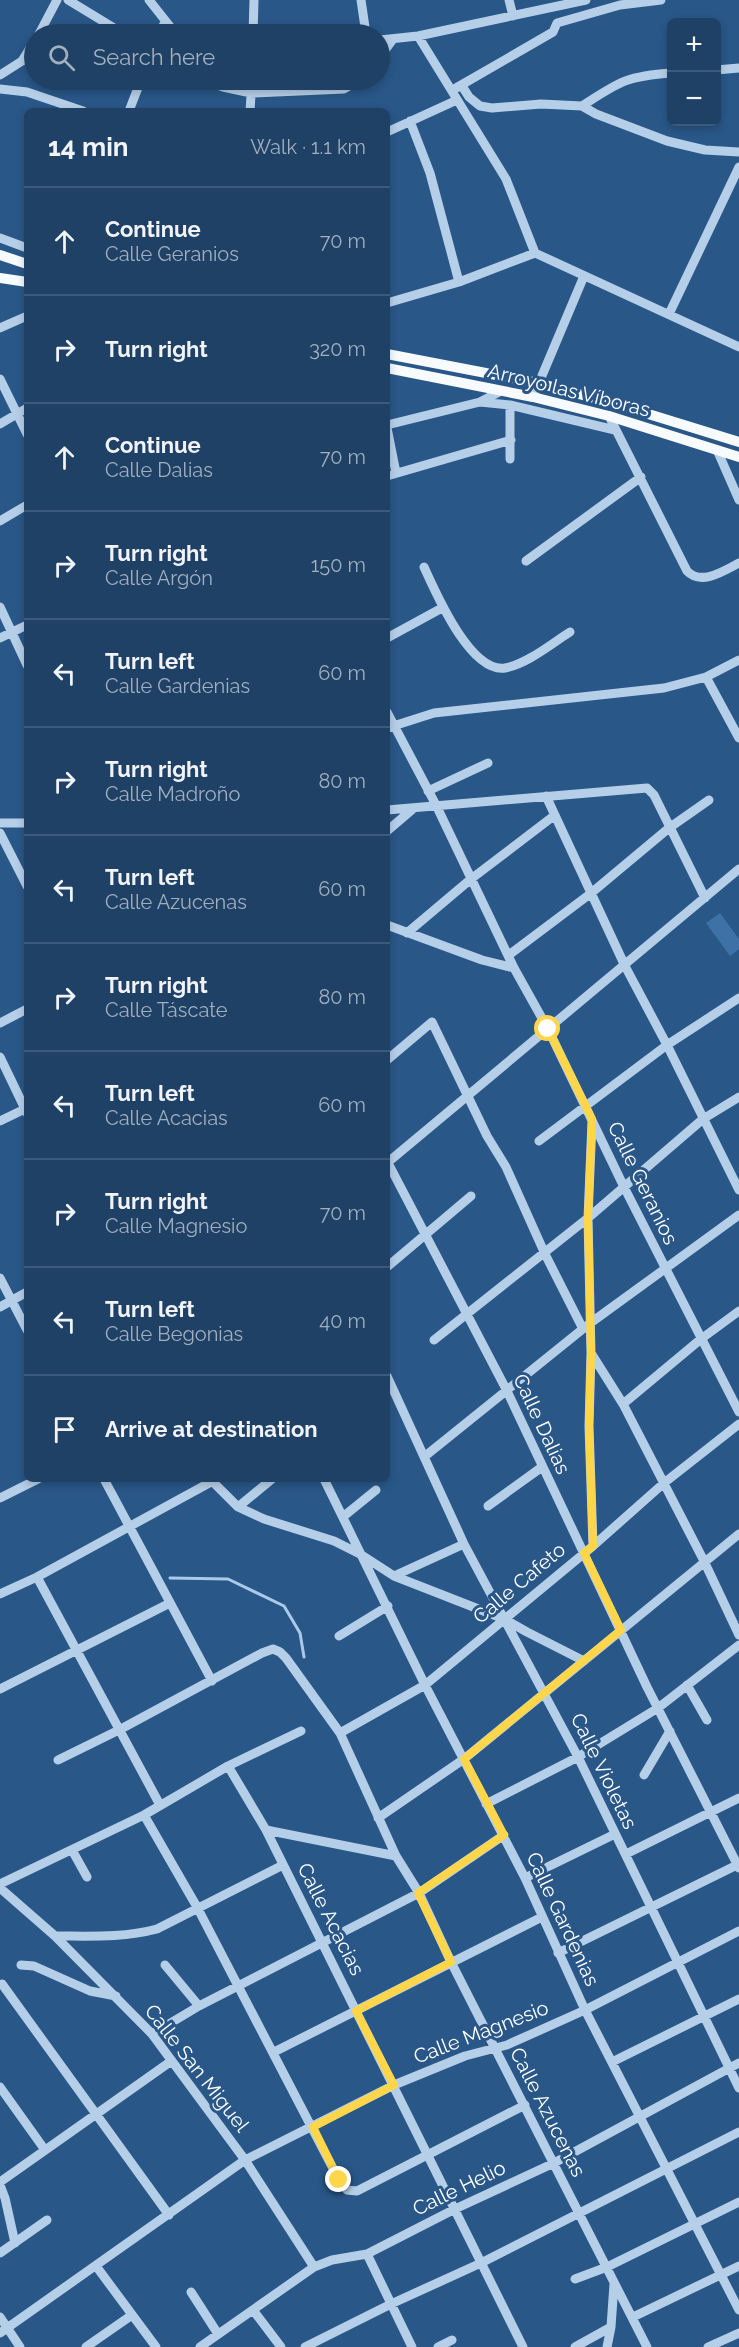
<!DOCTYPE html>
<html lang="en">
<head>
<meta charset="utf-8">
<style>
  body { margin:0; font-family:Raleway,sans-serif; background:#2c4c6f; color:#f1f3f6 }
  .controls { position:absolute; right:18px; top:18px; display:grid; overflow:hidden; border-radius:9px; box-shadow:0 3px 9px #0003 }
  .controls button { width:54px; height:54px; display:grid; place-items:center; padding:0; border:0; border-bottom:2px solid #3c5a7a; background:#1f4166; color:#f1f3f6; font:30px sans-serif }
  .stop { position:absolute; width:18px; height:18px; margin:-14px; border:4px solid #ffd54a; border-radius:50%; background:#fff }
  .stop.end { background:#ffd54a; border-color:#fff; box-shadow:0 2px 6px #0008 }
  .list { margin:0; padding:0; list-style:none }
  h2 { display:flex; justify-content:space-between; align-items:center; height:78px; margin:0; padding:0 24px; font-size:26px }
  h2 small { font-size:20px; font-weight:400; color:#a1afbf }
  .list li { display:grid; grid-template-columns:39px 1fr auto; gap:18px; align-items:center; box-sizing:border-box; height:108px; padding:0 24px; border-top:2px solid #3c5a7a }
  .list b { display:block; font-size:22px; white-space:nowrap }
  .list p { margin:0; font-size:20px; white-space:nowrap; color:#a1afbf }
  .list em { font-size:20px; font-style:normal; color:#a1afbf }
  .icon { flex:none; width:33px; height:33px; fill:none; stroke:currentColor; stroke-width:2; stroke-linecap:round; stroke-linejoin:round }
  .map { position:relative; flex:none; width:739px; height:2347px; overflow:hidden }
  .search { position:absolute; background:#1f4166; box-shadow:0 3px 9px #0003; left:24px; top:24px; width:366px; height:66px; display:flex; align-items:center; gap:15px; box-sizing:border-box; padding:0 21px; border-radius:33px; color:#a1afbf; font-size:22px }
  .panel { position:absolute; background:#1f4166; box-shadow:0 3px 9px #0003; left:24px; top:108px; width:366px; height:1374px; border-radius:9px }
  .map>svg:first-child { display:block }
  .green { fill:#3e71a5 }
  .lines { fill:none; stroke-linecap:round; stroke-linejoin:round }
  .stream { stroke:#abcae9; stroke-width:3 }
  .minor { stroke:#b6cfe8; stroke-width:9 }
  .major { stroke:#f8fbfe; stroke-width:10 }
  .route { stroke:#ffd54a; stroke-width:8 }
  .labels { text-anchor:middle; stroke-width:6; stroke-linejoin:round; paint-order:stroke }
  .street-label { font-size:20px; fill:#fff; stroke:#295788 }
</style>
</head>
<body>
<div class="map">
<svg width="739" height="2347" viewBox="0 0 739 2347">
  <rect width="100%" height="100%" fill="#295788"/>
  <path class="green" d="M720 913 739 939V949L730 956 706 923Z"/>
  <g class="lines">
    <path class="stream" d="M170 1578 228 1579 284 1606 300 1633 304 1657"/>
    <path class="minor" d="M68 0 124 34
      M149 0 176 34
      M361 0 366 34
      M509 0 513 16
      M39 34 57 0
      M159 34 165 22
      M253 34 254 0
      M418 36 506 179 535 253
      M380 40 418 36 586 0
      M380 57 393 39
      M716 70 739 68
      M0 75 22 61 34 42
      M204 80 223 87 251 93 344 89 359 80
      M462 86 469 97 480 106 492 108 541 104 582 106 596 114 667 141 705 150 739 152
      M456 88 553 32 557 23 620 5 661 0
      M0 89 27 92 83 111
      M582 106C619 82 626 76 672 73
      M129 111 141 80
      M250 111 252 80
      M410 121 430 173 459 282
      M387 132 457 100
      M0 238 27 248
      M387 303 459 282 535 253 739 347
      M669 314 739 167
      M0 328 27 316
      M0 379 27 434
      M533 397 584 276
      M480 402 510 405 615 430
      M510 405V459
      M609 416 687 571C701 586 724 571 739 563
      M0 424 27 408
      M387 425 480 402 501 391
      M387 428 396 473
      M717 450 739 500
      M387 476 511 440
      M0 521 27 505
      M526 561 641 477
      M424 567C436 593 470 673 505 668 527 664 551 644 570 632
      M0 607 27 665
      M0 638 27 625
      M387 638 442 608
      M706 677 739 738
      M387 712 436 805 514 968 548 1029 624 1187 739 1412
      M387 728 434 713 664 688 706 677 739 660
      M428 791 488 763
      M546 796 625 966 667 1045 739 1190
      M387 810 647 788 654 795 705 898
      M0 823H27
      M387 831 414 808
      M0 833 27 886
      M387 925 482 960 514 968
      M407 933 471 879 555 815
      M509 955 590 894 669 828 709 800
      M0 1023 27 1009
      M0 1057 27 1113
      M387 1060 432 1022 487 1136 506 1167 545 1254 583 1329
      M0 1121 27 1108
      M592 1122 588 1218 591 1353 589 1426 593 1546
      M539 1141 667 1045 739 998
      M387 1161 507 1391 647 1687 739 1868
      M387 1163 739 869
      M387 1267 471 1196
      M0 1278 27 1330
      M0 1307 27 1292
      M434 1340 588 1218 703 1119 739 1097
      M591 1353 623 1404 704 1561 739 1635
      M387 1376 464 1544 578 1757 739 2088
      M623 1404 701 1339 739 1311
      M424 1457 589 1324 739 1215
      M104 1479 212 1681
      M210 1479 238 1507 264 1519 334 1541 360 1554 394 1576 504 1619 527 1632 584 1661
      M324 1479 425 1685 525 1878 585 2010 739 2310
      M0 1498 38 1479
      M488 1506 542 1467
      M238 1507 272 1479
      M344 1516 376 1490
      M394 1576 464 1544
      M37 1577 160 1805
      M0 1594 37 1577 211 1482
      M339 1636 388 1606
      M687 1685 707 1720
      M0 1689 170 1603
      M340 1733 425 1685 593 1546 664 1483 739 1424
      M58 1760 119 1730 262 1653 273 1649 280 1652 286 1658 340 1733 396 1856 419 1893 451 1962 647 2347
      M228 1766 266 1830 523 2347
      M644 1775 670 1731
      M486 1804 578 1757 658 1708 739 1645
      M144 1815 197 1907 339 2180 347 2190 357 2191 525 2105
      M378 1818 464 1759 739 1534
      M266 1830 396 1856
      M72 1850 87 1877
      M626 1854 739 1798
      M525 1878 615 1834
      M0 1884 144 1815 228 1766 301 1731
      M0 1888 55 1936 152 2034 245 2160 314 2267
      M55 1936C90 1936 123 1938 157 1929L283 1865
      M558 1953 739 1864
      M21 1965 34 1966 90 1991 116 1996
      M165 1965 199 2006
      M2 1984 169 2215
      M152 2034 199 2006 419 1893 504 1835
      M274 2052 542 1917
      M612 2062 739 1999
      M0 2087 45 2150
      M0 2182 170 2062
      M0 2185 5 2198 15 2243
      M0 2253 47 2220
      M367 2254 412 2347
      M96 2266 156 2347
      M575 2279 607 2267 739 2202
      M191 2292 218 2334
      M253 2310 281 2347
      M0 2317 20 2347
      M633 2317 739 2266
      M0 2333 245 2160 394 2085 465 2056 507 2045 585 2010 739 1931
      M86 2347 132 2315
      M200 2347 314 2267 332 2260 367 2254 455 2209 554 2163 739 2063
      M305 2347 391 2304 481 2263 739 2132
      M438 2347 452 2340
      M575 2347 611 2327
      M607 2347 611 2327 614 2284
      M708 2347 739 2333"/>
    <path class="major" d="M0 255 27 264
      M0 278 27 282
      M387 354 538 383 616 404 739 442
      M387 368 533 397 609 416 739 457"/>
  </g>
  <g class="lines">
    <path class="route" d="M339 2180 313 2127 394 2085 356 2011 451 1962 418 1893 504 1835 464 1759 621 1630 584 1553 593 1546 589 1426 591 1353 588 1218 592 1119 548 1029"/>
  </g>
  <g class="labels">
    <g class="street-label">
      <text transform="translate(569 390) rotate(14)" y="7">Arroyo las Víboras</text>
      <text transform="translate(643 1183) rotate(64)" y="7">Calle Geranios</text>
      <text transform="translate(542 1424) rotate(65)" y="7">Calle Dalias</text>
      <text transform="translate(519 1583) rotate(-40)" y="7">Calle Cafeto</text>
      <text transform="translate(604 1771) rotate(64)" y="7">Calle Violetas</text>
      <text transform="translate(331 1919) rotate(63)" y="7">Calle Acacias</text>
      <text transform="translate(563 1919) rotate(65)" y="7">Calle Gardenias</text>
      <text transform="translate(481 2032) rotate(-21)" y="7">Calle Magnesio</text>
      <text transform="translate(197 2068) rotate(52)" y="7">Calle San Miguel</text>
      <text transform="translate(548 2112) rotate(63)" y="7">Calle Azucenas</text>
      <text transform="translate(459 2188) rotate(-26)" y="7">Calle Helio</text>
    </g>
  </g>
</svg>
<div class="controls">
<button>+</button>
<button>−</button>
</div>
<div class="stop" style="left:548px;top:1029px"></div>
<div class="stop end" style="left:339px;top:2180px"></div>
<div class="search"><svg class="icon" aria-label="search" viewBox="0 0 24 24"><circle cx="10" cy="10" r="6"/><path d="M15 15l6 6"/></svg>Search here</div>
<section class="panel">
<h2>14 min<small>Walk · 1.1 km</small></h2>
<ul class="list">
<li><svg class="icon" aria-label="ahead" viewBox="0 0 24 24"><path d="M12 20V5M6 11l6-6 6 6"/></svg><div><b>Continue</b><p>Calle Geranios</p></div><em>70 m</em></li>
<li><svg class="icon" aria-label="right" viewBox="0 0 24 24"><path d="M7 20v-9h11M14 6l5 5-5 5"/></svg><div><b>Turn right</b></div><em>320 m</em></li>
<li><svg class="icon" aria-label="ahead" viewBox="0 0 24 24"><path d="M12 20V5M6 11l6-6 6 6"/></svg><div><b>Continue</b><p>Calle Dalias</p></div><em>70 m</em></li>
<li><svg class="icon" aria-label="right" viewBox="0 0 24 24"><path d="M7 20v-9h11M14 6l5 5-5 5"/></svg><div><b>Turn right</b><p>Calle Argón</p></div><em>150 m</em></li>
<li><svg class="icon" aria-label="left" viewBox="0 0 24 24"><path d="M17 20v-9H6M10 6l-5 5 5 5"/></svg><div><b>Turn left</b><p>Calle Gardenias</p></div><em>60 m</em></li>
<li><svg class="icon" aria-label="right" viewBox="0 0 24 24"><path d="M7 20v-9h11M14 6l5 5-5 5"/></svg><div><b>Turn right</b><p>Calle Madroño</p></div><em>80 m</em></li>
<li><svg class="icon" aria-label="left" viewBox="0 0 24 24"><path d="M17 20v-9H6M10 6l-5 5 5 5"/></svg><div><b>Turn left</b><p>Calle Azucenas</p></div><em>60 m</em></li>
<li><svg class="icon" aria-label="right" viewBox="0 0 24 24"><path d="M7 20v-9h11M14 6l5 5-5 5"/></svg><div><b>Turn right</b><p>Calle Táscate</p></div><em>80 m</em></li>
<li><svg class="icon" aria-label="left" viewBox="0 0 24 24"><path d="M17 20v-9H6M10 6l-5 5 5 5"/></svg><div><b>Turn left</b><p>Calle Acacias</p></div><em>60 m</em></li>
<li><svg class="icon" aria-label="right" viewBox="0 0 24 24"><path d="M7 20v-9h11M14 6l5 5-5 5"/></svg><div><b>Turn right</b><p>Calle Magnesio</p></div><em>70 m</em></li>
<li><svg class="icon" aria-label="left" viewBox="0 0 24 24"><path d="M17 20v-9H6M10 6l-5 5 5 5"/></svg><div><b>Turn left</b><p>Calle Begonias</p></div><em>40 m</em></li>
<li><svg class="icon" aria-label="arrive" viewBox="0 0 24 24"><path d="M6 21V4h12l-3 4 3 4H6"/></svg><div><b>Arrive at destination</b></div></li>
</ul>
</section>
</div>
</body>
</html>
